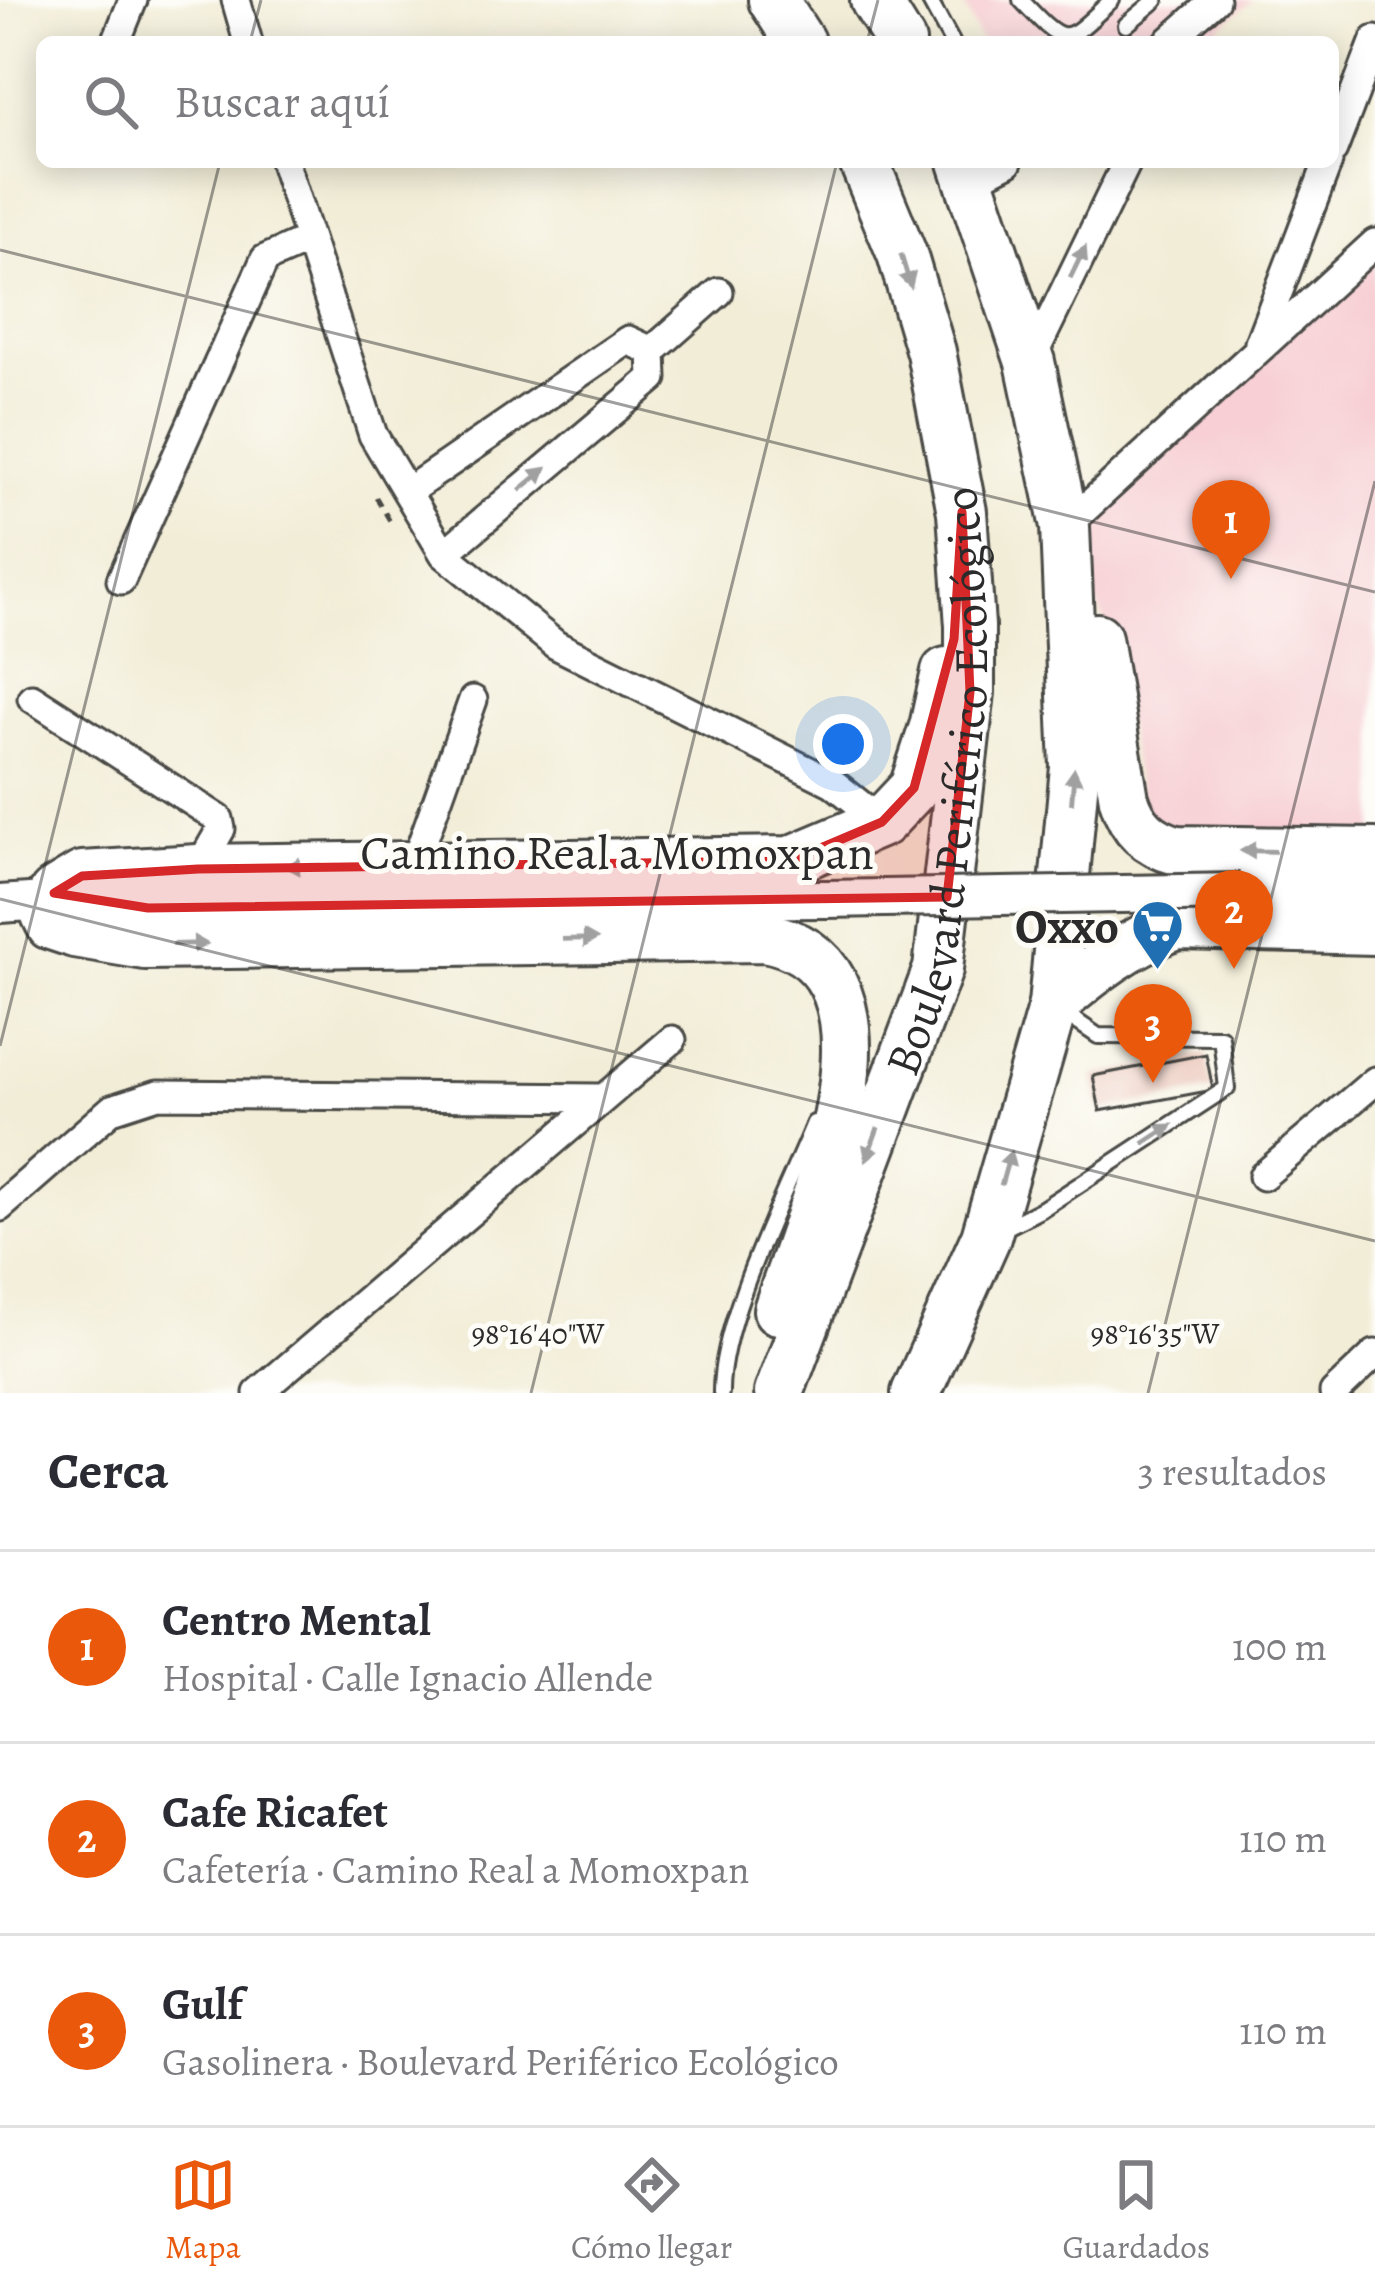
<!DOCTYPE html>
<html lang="es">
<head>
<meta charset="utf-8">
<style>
  body { margin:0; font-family:Alegreya,serif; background:#f2f2f3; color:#2b2b33 }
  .you { position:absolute; left:843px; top:744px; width:42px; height:42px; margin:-30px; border:9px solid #fff; border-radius:50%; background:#1a73e8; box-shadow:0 0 0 18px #1a73e833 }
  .badge { display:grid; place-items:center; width:78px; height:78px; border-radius:50%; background:#ea580c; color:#fff; font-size:39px; font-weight:700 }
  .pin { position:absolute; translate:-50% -99px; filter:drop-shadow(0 3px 6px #0008) }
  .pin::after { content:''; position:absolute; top:63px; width:42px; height:36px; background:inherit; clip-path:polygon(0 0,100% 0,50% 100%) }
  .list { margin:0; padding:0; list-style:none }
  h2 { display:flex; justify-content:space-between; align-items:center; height:156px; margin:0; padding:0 48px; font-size:51px }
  h2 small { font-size:39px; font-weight:400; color:#7c7c81 }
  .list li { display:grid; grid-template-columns:78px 1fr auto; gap:36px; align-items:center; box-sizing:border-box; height:192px; padding:0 48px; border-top:3px solid #e1e1e2 }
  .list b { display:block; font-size:45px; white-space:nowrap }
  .list p { margin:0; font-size:39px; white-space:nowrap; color:#7c7c81 }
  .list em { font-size:39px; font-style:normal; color:#7c7c81 }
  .icon { flex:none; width:66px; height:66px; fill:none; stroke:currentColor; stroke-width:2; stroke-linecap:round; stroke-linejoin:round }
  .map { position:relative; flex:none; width:1375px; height:1393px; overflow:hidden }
  .search { position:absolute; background:#fff; box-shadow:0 6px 30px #0003; left:36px; right:36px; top:36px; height:132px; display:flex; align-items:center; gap:30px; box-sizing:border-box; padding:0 42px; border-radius:18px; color:#7c7c81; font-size:45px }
  .sheet { height:732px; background:#fff }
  nav { display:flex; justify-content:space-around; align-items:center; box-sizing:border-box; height:168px; border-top:3px solid #e1e1e2; background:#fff; font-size:33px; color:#7c7c81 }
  nav a { display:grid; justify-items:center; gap:6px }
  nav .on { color:#ea580c }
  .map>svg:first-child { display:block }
  .built { fill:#f7cfd4 }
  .building { fill:#db9785 }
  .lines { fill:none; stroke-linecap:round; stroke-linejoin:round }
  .lane-casing { stroke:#494845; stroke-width:20 }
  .street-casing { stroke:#494845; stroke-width:33 }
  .secondary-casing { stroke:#494845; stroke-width:42 }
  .highway-casing { stroke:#494845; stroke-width:54 }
  .path { stroke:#494845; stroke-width:4.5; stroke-dasharray:9 9; stroke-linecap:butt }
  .lane { stroke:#fff; stroke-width:14 }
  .street { stroke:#fff; stroke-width:27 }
  .secondary { stroke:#fff; stroke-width:36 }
  .highway { stroke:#fff; stroke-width:48 }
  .secondary-bridge-casing { stroke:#494845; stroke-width:42; stroke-linecap:butt }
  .secondary-bridge { stroke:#fff; stroke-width:36 }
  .oneway { fill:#a0a0a0 }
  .marked { fill:#d62828; fill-opacity:0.2; stroke:#d62828; stroke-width:9; stroke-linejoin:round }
  .ticks { fill:none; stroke:#2b2b2b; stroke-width:3; stroke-opacity:0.45 }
  .labels { text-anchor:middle; stroke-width:10; stroke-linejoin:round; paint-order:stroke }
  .street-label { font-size:48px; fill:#2b2b2b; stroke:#fdfcf7 }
  .poi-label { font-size:48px; font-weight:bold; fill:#2b2b2b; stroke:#fdfcf7; text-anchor:end }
  .ticks-label { font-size:30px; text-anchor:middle; fill:#2b2b2b; stroke:#fdfcf7; stroke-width:10; stroke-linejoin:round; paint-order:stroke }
</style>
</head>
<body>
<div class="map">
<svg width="1375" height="1393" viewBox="0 0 1375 1393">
  <rect width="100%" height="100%" fill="#fdfcf7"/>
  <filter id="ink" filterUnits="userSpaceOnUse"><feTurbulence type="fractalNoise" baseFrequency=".00833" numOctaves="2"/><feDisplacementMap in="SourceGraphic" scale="24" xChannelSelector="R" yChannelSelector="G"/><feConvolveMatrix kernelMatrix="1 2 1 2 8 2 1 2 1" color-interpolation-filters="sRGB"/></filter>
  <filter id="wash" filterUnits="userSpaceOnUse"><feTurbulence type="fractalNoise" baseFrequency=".004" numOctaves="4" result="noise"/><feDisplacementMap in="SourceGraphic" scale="48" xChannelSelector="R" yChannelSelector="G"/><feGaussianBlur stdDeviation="2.7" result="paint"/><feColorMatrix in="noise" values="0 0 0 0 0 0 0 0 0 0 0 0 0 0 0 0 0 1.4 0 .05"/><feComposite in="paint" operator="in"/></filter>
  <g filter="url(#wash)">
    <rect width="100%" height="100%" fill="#f2edd7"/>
    <path class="built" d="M961 0H1253L1202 42H981Z
      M1375 246V842L1170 836 1145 822 1109 632 1065 527Z"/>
    <g id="blocks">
      <path class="building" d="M1206 1054 1213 1090 1100 1111 1093 1076Z"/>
    </g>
  </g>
  <g filter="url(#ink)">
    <use href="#blocks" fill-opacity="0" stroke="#494845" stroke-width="3"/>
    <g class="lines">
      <defs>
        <path id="lane" d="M929 0 952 42
          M1021 0C1068 50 1064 44 1112 0
          M1126 25 1156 0
          M1001 1230 1042 1209 1227 1088 1221 1037 1098 1036 1060 1010
          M721 1393C720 1320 785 1194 814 1123"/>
        <path id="street" d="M236 0 248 42
          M116 42 133 0
          M1168 42 1215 0
          M1333 150 1375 40
          M284 162 373 435 444 554 556 645 833 783 882 822
          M971 181 1008 162
          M1259 343 1328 162
          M652 351 719 292
          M1030 362 1127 162
          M407 492 628 340 652 351
          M1065 527 1375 243
          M444 554 653 378 652 351
          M121 580 265 259 308 240
          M32 698 219 819 221 829 198 869
          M415 863 473 700
          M1263 1176 1375 1081
          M0 1207 112 1109 158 1094 600 1098
          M258 1393 672 1040
          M1334 1393 1375 1354"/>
        <path id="secondary" d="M1240 892 1375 894
          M0 904 44 901
          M148 908 88 917 78 930 65 936 47 930 40 916 44 901C58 888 72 890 83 904L148 908 358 902 826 899"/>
        <g id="highway">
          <path d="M773 0 800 42"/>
          <path d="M875 0 901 42"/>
          <path d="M1097 638 1124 799C1132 826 1149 843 1177 850L1375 853"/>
          <path d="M54 893 82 876 198 869 790 861 882 822 914 788 934 727 946 672"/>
          <path d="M74 933 145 945 764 937C923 964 807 1219 778 1310"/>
          <path d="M1053 1005C1090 972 1130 941 1177 925L1375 930"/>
          <path id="s1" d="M779 1393 938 969 970 692V626L962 512 931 352 902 254 864 162"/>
          <path d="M916 1393 986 1237 1053 1005 1075 767 1065 527 1030 362 963 162"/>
        </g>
      </defs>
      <use href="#lane" class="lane-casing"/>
      <use href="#street" class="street-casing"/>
      <use href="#secondary" class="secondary-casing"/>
      <use href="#highway" class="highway-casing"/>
      <path class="path" d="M376 497 391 523"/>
      <use href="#lane" class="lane"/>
      <use href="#street" class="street"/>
      <use href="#secondary" class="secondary"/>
      <use href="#highway" class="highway"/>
      <defs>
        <path id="secondary-bridge" d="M826 899 1240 892"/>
      </defs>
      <use href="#secondary-bridge" class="secondary-bridge-casing"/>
      <use href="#secondary-bridge" class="secondary-bridge"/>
    </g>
    <defs><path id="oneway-solid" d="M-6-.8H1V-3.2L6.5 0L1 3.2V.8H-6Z" transform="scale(3)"/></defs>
    <g class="oneway">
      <use href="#oneway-solid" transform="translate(1078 262) rotate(-64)"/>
      <use href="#oneway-solid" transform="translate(906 271) rotate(73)"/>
      <use href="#oneway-solid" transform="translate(533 479) rotate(-40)"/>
      <use href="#oneway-solid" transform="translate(1073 786) rotate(-85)"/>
      <use href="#oneway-solid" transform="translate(1258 851) rotate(-179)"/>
      <use href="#oneway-solid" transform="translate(303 866) rotate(178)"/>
      <use href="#oneway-solid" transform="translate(580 939) rotate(-1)"/>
      <use href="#oneway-solid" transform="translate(190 944) rotate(-1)"/>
      <use href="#oneway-solid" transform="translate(1158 1134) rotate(-33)"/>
      <use href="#oneway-solid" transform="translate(872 1144) rotate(110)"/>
      <use href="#oneway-solid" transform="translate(1006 1168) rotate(-74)"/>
    </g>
  </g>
  <path class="marked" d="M962 512 970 692 947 897 148 908 54 893 82 876 198 869 790 861 882 822 914 788 954 639Z"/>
  <path class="ticks" d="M250 42 261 0M867 42 878 0M0 250 1375 592M0 899 1375 1241M0 1046 220 162M531 1393 837 162M1148 1393 1375 481"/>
  <defs>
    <symbol id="supermarket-pin" viewBox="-11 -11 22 30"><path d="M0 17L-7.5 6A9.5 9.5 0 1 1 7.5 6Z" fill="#1f6fb2" stroke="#fdfcf7"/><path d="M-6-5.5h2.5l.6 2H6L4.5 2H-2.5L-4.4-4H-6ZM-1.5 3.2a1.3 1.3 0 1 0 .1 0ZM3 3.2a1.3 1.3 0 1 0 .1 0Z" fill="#fff"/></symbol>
  </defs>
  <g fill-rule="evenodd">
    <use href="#supermarket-pin" x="1128" y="896" width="59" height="81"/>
  </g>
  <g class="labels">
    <g class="street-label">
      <text dy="17" stroke="none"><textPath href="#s1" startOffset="639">Boulevard Periférico Ecológico</textPath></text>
      <text x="617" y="869">Camino Real a Momoxpan</text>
    </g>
    <g class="poi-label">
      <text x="1119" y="943">Oxxo</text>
    </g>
  </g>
  <g class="ticks-label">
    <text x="538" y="1344">98°16'40"W</text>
    <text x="1155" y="1344">98°16'35"W</text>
  </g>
</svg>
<div class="you"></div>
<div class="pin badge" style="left:1231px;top:579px">1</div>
<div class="pin badge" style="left:1234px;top:969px">2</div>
<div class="pin badge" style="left:1153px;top:1083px">3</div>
<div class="search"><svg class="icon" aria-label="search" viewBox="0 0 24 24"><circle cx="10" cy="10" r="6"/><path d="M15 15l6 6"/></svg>Buscar aquí</div>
</div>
<section class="sheet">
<h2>Cerca<small>3 resultados</small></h2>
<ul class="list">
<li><span class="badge">1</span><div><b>Centro Mental</b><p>Hospital · Calle Ignacio Allende</p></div><em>100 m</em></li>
<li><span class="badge">2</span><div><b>Cafe Ricafet</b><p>Cafetería · Camino Real a Momoxpan</p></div><em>110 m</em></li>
<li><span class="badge">3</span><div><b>Gulf</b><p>Gasolinera · Boulevard Periférico Ecológico</p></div><em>110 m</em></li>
</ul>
</section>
<nav>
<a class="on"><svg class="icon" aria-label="map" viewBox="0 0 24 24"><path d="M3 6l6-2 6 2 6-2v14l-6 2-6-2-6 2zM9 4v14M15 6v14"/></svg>Mapa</a>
<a><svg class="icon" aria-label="directions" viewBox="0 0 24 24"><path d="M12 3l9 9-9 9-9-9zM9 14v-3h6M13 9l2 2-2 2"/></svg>Cómo llegar</a>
<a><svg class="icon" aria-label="saved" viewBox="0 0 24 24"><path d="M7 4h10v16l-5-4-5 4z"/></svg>Guardados</a>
</nav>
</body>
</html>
